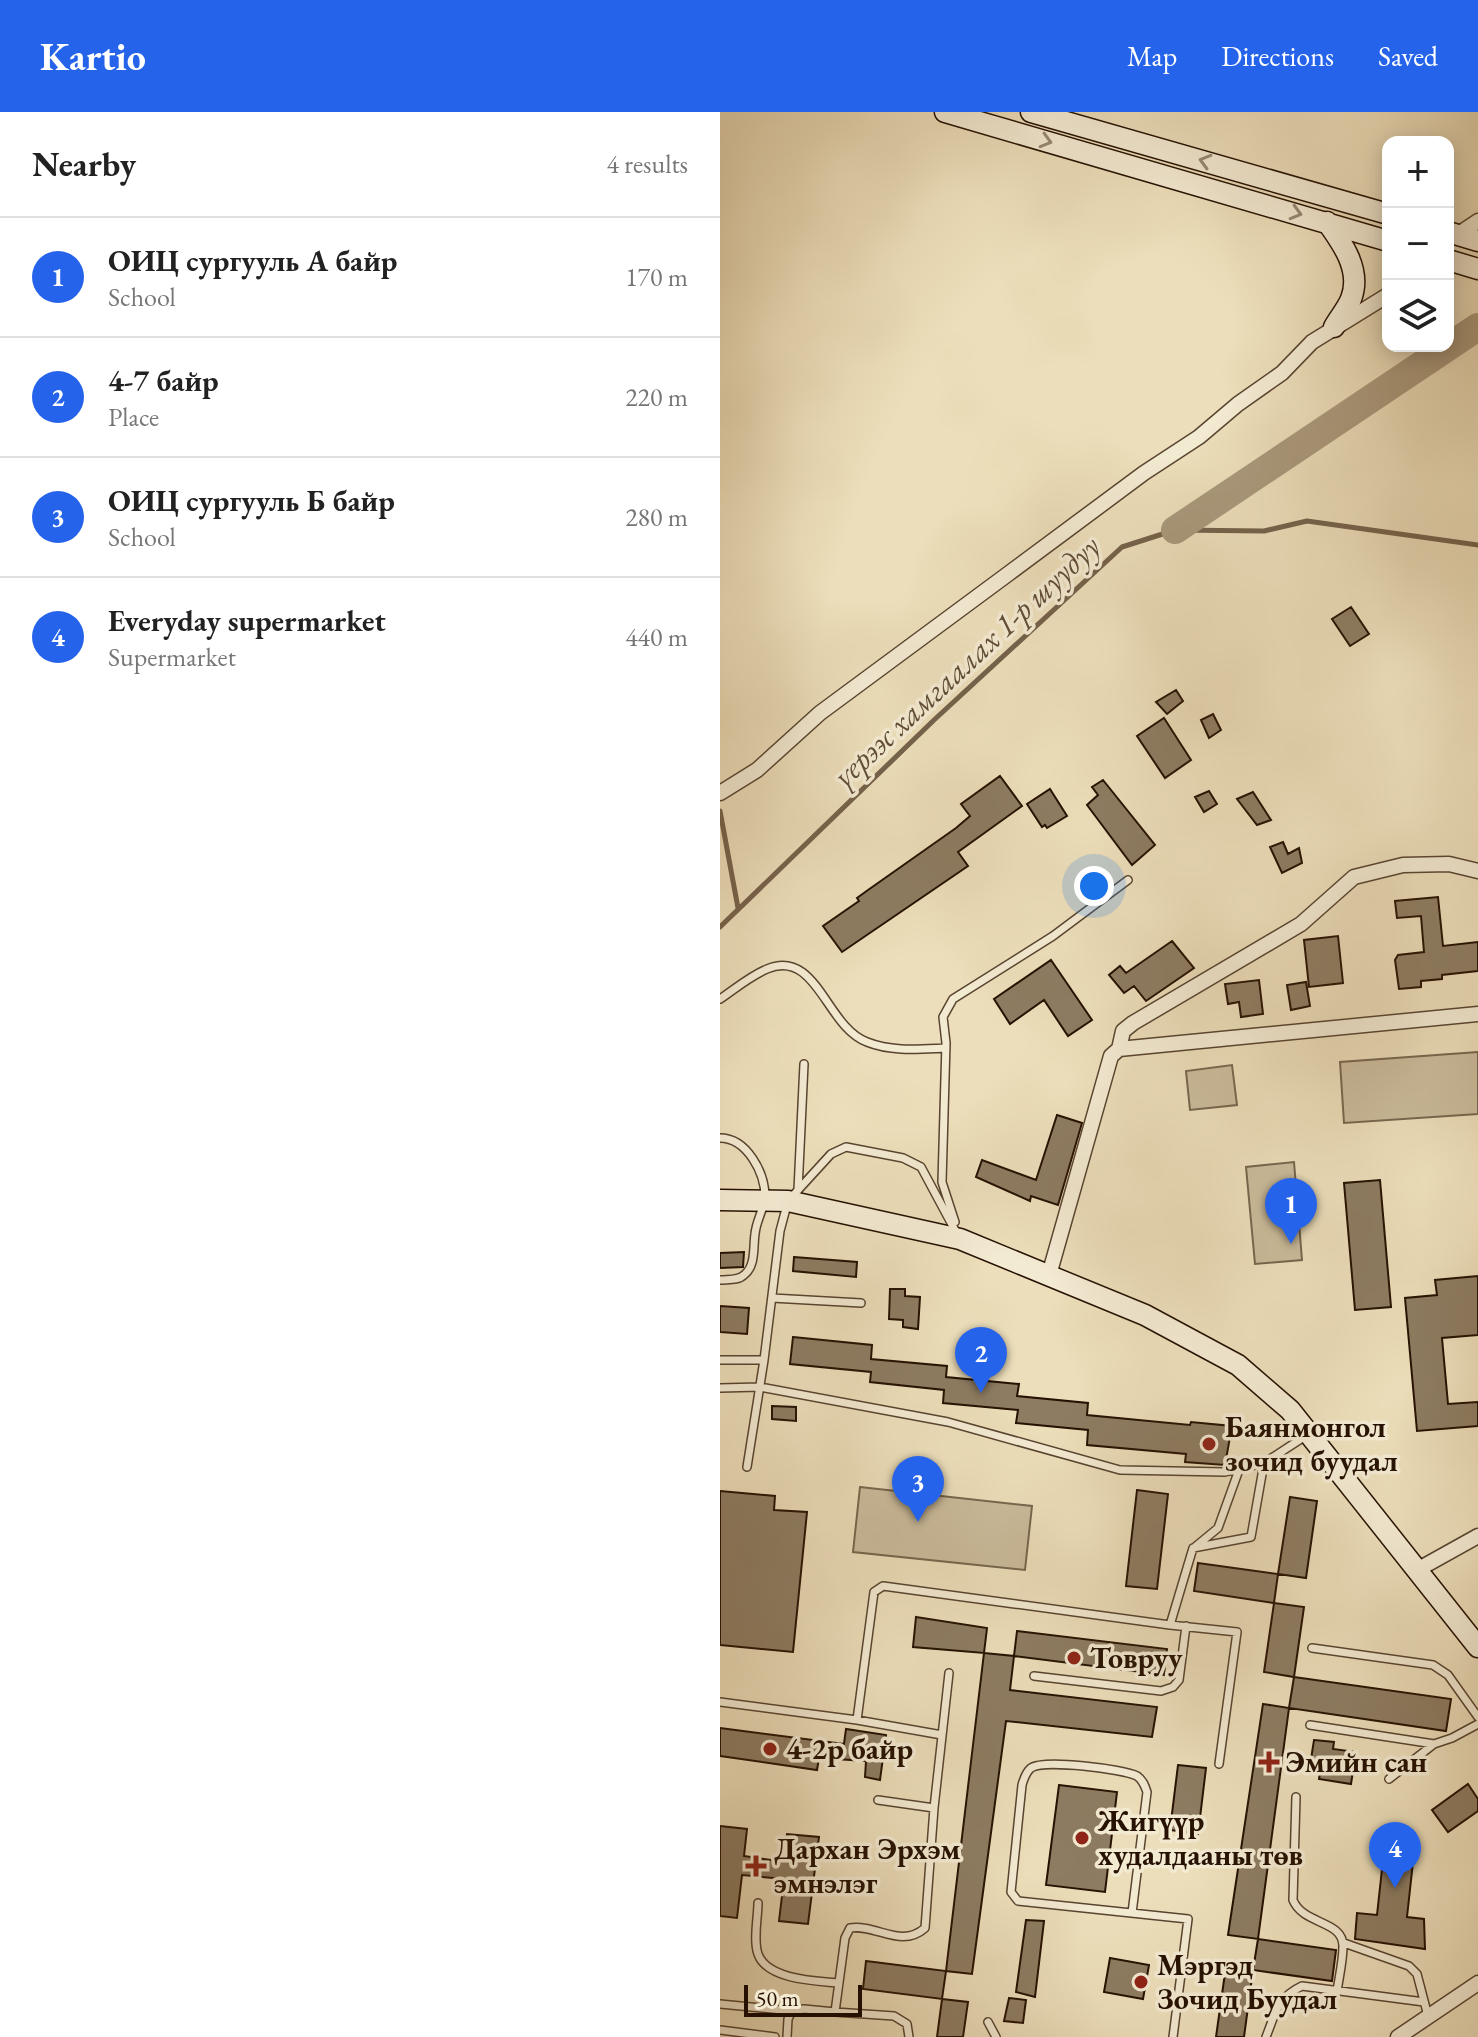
<!DOCTYPE html>
<html lang="en">
<head>
<meta charset="utf-8">
<style>
  body { margin:0; font-family:"EB Garamond",serif; background:#f2f2f2; color:#222 }
  .controls { position:absolute; right:24px; top:24px; display:grid; overflow:hidden; border-radius:16px; box-shadow:0 4px 20px #0003 }
  .controls button { width:72px; height:72px; display:grid; place-items:center; padding:0; border:0; border-bottom:2px solid #e0e0e0; background:#fff; color:#222; font:40px sans-serif }
  .scale { position:absolute; left:24px; bottom:20px; width:118px; box-sizing:border-box; padding-left:8px; border:4px solid #261102; border-top:0; font-size:22px; line-height:28px; white-space:nowrap; color:#261102; -webkit-text-stroke:6px #f3ead2; paint-order:stroke }
  .you { position:absolute; left:374px; top:774px; width:28px; height:28px; margin:-20px; border:6px solid #fff; border-radius:50%; background:#1a73e8; box-shadow:0 0 0 12px #1a73e833 }
  .badge { display:grid; place-items:center; width:52px; height:52px; border-radius:50%; background:#2563eb; color:#fff; font-size:26px; font-weight:700 }
  .pin { position:absolute; translate:-50% -66px; filter:drop-shadow(0 2px 4px #0008) }
  .pin::after { content:''; position:absolute; top:42px; width:28px; height:24px; background:inherit; clip-path:polygon(0 0,100% 0,50% 100%) }
  .list { margin:0; padding:0; list-style:none }
  h2 { display:flex; justify-content:space-between; align-items:center; height:104px; margin:0; padding:0 32px; font-size:34px }
  h2 small { font-size:26px; font-weight:400; color:#767676 }
  .list li { display:grid; grid-template-columns:52px 1fr auto; gap:24px; align-items:center; box-sizing:border-box; height:120px; padding:0 32px; border-top:2px solid #e0e0e0 }
  .list b { display:block; font-size:30px; white-space:nowrap }
  .list p { margin:0; font-size:26px; white-space:nowrap; color:#767676 }
  .list em { font-size:26px; font-style:normal; color:#767676 }
  .icon { flex:none; width:44px; height:44px; fill:none; stroke:currentColor; stroke-width:2; stroke-linecap:round; stroke-linejoin:round }
  .map { position:relative; flex:none; width:758px; height:1925px; overflow:hidden }
  header { display:flex; align-items:center; gap:48px; box-sizing:border-box; height:112px; padding:0 40px; background:#2563eb; color:#fff }
  header strong { font-size:38px }
  nav { display:flex; gap:44px; margin-inline-start:auto; font-size:28px }
  main { display:flex }
  aside { flex:1; background:#fff }
  .map>svg:first-child { display:block }
  .green { fill:#cabb9b; stroke:#78664e; stroke-width:2 }
  .lines { fill:none; stroke-linecap:round; stroke-linejoin:round }
  .stream { stroke:#75624b; stroke-width:5 }
  .river { stroke:#a9987b; stroke-width:28 }
  .building { fill:#8d7c62; stroke:#261102; stroke-width:2 }
  .lane-casing { stroke:#584430; stroke-width:10 }
  .street-casing { stroke:#584430; stroke-width:17 }
  .secondary-casing { stroke:#261102; stroke-width:23 }
  .lane { stroke:#f3ead2; stroke-width:7 }
  .street { stroke:#f3ead2; stroke-width:14 }
  .secondary { stroke:#f3ead2; stroke-width:20 }
  .oneway { stroke:#978874 }
  .poi-dot { fill:#8f2418; stroke:#f3ead2; stroke-width:3 }
  .labels { text-anchor:middle; stroke-width:7; stroke-linejoin:round; paint-order:stroke }
  .poi-label { font-size:30px; font-weight:bold; fill:#261102; stroke:#f3ead2; text-anchor:start }
  .water-label { font-size:32px; font-style:italic; fill:#614e38; stroke:#f3ead2 }
</style>
</head>
<body>
<header>
<strong>Kartio</strong>
<nav><a>Map</a><a>Directions</a><a>Saved</a></nav>
</header>
<main>
<aside>
<h2>Nearby<small>4 results</small></h2>
<ul class="list">
<li><span class="badge">1</span><div><b>ОИЦ сургууль А байр</b><p>School</p></div><em>170 m</em></li>
<li><span class="badge">2</span><div><b>4-7 байр</b><p>Place</p></div><em>220 m</em></li>
<li><span class="badge">3</span><div><b>ОИЦ сургууль Б байр</b><p>School</p></div><em>280 m</em></li>
<li><span class="badge">4</span><div><b>Everyday supermarket</b><p>Supermarket</p></div><em>440 m</em></li>
</ul>
</aside>
<div class="map">
<svg width="758" height="1925" viewBox="0 0 758 1925">
  <rect width="100%" height="100%" fill="#ecdeba"/>
  <filter id="stains"><feTurbulence type="fractalNoise" baseFrequency=".0025" numOctaves="4"/><feColorMatrix values="0 0 0 0 .2 0 0 0 0 .09 0 0 0 0 .02 0 0 0 .5 -.17"/></filter>
  <radialGradient id="worn" r=".72"><stop offset=".6" stop-color="#630" stop-opacity="0"/><stop offset="1" stop-color="#630" stop-opacity=".3"/></radialGradient>
  <path class="green" d="M758 940V1002L624 1011 620 950Z
    M512 953 517 993 470 998 466 959Z
    M574 1050 582 1148 535 1152 526 1055Z
    M140 1375 312 1394 305 1458 133 1440Z"/>
  <g class="lines">
    <path class="stream" d="M0 699 18 796
      M0 815 214 608 402 435 455 418 544 419 587 409 758 433"/>
    <path class="river" d="M455 418 758 215"/>
  </g>
  <path class="building" d="M631 495 649 522 630 534 612 507Z
    M456 578 463 589 447 602 436 590Z
    M493 602 501 618 489 626 481 608Z
    M444 606 471 648 445 666 417 624Z
    M280 664 302 694 238 740 248 754 122 840 103 814 139 789 137 786 148 778 236 716 250 704 241 692Z
    M383 668 435 733 412 753 367 693 378 683 372 675Z
    M330 677 347 704 327 716 325 713 322 715 307 692Z
    M489 679 497 692 484 700 475 685Z
    M533 680 551 708 537 713 517 687Z
    M563 730 568 742 579 736 582 751 562 761 550 735Z
    M718 785 723 834 758 830V859L722 863V867L701 869V875L679 877 675 848 678 843 704 840 701 804 677 806 675 789Z
    M618 824 623 871 589 875 584 828Z
    M452 829 474 856 426 889 414 874 404 881 389 863 400 854 406 861Z
    M331 848 372 908 348 924 324 888 290 912 274 887Z
    M539 868 543 902 521 905 519 890 508 892 505 872Z
    M586 870 590 894 571 898 567 873Z
    M337 1003 362 1011 338 1093 311 1084 310 1089 256 1065 262 1048 316 1068Z
    M660 1068 671 1195 635 1198 624 1071Z
    M24 1140 23 1155 0 1156V1141Z
    M74 1145 137 1150 136 1165 73 1159Z
    M758 1164V1223L722 1226 728 1292 758 1290V1314L697 1319 685 1186 717 1183 715 1168Z
    M170 1177H185V1184L200 1185 198 1217 183 1215V1208L169 1207Z
    M0 1194 29 1196 27 1222 0 1220Z
    M73 1225 152 1233 151 1247 227 1254 226 1265 299 1272 297 1284 368 1291 367 1303 470 1313 471 1310 512 1314 505 1353 465 1350 466 1342 367 1333 368 1318 296 1311 298 1298 223 1291 224 1278 150 1270 151 1260 70 1252Z
    M52 1294 76 1295V1309L52 1307Z
    M417 1378 448 1382 437 1477 406 1474Z
    M0 1379 55 1384 54 1398 87 1400 73 1540 0 1533Z
    M570 1385 597 1389 586 1466 558 1462Z
    M478 1451 558 1462 554 1491 474 1479Z
    M554 1491 584 1495 574 1565 544 1560Z
    M196 1505 267 1516 264 1541 193 1535Z
    M297 1519 447 1537 444 1563 294 1544Z
    M264 1541 294 1544 290 1578 437 1595 432 1625 286 1609 252 1862 226 1859Z
    M574 1565 731 1587 726 1619 569 1596Z
    M543 1592 569 1596 538 1827 508 1823Z
    M0 1616 124 1632 126 1617 166 1623 160 1668 145 1665 146 1649 99 1646 97 1658 0 1644Z
    M594 1628 614 1630 613 1637 636 1640 631 1672 599 1667 602 1648 591 1647Z
    M458 1653 486 1656 478 1722 450 1718Z
    M748 1672 758 1687V1699L728 1720 712 1698Z
    M339 1673 397 1680 385 1780 326 1773Z
    M0 1714 27 1717 24 1744 51 1748 64 1749 67 1722 99 1725 88 1812 59 1809 64 1767 22 1763 17 1806 0 1804Z
    M663 1748 693 1750 687 1805 704 1807 705 1837 635 1827 637 1801 657 1803Z
    M306 1808 324 1809 315 1885 296 1880Z
    M538 1827 616 1838 612 1869 533 1858Z
    M390 1846 429 1853 423 1887 384 1880Z
    M146 1849 226 1859 222 1887 143 1877Z
    M506 1854 533 1858 524 1925H496Z
    M289 1886 306 1888 303 1911 284 1909Z
    M222 1887 248 1890 243 1925H217Z"/>
  <g class="lines">
    <defs>
      <path id="lane" d="M0 887C15 877 30 864 47 857 97 836 106 915 147 930 172 940 200 937 226 936
        M0 1026C27 1026 45 1061 45 1085 44 1097 36 1109 35 1122 33 1135 36 1154 24 1163 18 1169 8 1167 0 1168
        M78 1078 84 952
        M235 1110 222 1070 226 931 223 905 233 887 333 824 408 768
        M52 1186 141 1191
        M0 1248H44
        M0 1276 40 1275 228 1310 400 1358 505 1360 544 1351
        M27 1355 44 1248 60 1119 68 1089 111 1042 126 1035 183 1046 201 1055 237 1122
        M475 1435 498 1416 520 1355
        M592 1536 713 1553 728 1563 758 1605
        M314 1564 441 1579 453 1575 459 1568 466 1514
        M0 1590 137 1608 222 1623
        M137 1608 154 1480 163 1474 450 1513
        M590 1613 714 1632
        M499 1652 517 1520 450 1513 473 1436 531 1425 544 1351 587 1323
        M669 1667 714 1632 732 1626 758 1612
        M576 1685 573 1788C583 1813 623 1808 623 1834 623 1849 619 1865 617 1880
        M158 1688 214 1696
        M38 1791C38 1805 33 1828 38 1842 47 1868 97 1869 119 1871
        M412 1801 427 1680C425 1674 423 1668 417 1664 403 1657 324 1647 311 1656 306 1660 304 1666 302 1673L291 1780 298 1789 468 1807 453 1925
        M624 1831 689 1854 697 1862 708 1904
        M0 1892 72 1899
        M268 1910 276 1925
        M0 1918 55 1925
        M67 1925 68 1907 72 1899 84 1897 115 1900
        M189 1925 187 1912 174 1904 115 1900 125 1826 130 1816C157 1812 181 1837 205 1816L214 1696 229 1561
        M546 1925C555 1902 558 1885 582 1874L704 1890"/>
      <path id="street" d="M737 123 758 109
        M0 681 37 658 100 601 288 462 424 361 479 325 518 292 562 261 592 230 668 183
        M399 937 403 919 413 911 581 812 634 765 683 753 729 752 758 759
        M329 1163 391 944 399 937 758 902
        M697 1458 758 1424
        M678 1925 758 1871"/>
      <path id="secondary" d="M225 0 668 129
        M311 0 668 102
        M607 110C623 132 642 159 631 187 627 197 619 206 614 215
        M728 120 758 129
        M728 148 758 157
        M0 1088 68 1089 240 1127 425 1203 518 1253 570 1298 758 1535"/>
    </defs>
    <use href="#lane" class="lane-casing"/>
    <use href="#street" class="street-casing"/>
    <use href="#secondary" class="secondary-casing"/>
    <use href="#lane" class="lane"/>
    <use href="#street" class="street"/>
    <use href="#secondary" class="secondary"/>
  </g>
  <defs><path id="oneway-chevron" d="M-2-3.5L2.5 0L-2 3.5" fill="none" stroke-width="1.6" stroke-linecap="round" stroke-linejoin="round" transform="scale(2)"/></defs>
  <g class="oneway">
    <use href="#oneway-chevron" transform="translate(326 29) rotate(16)"/>
    <use href="#oneway-chevron" transform="translate(485 49) rotate(-164)"/>
    <use href="#oneway-chevron" transform="translate(576 101) rotate(16)"/>
  </g>
  <g class="poi-dot">
    <circle cx="489" cy="1332" r="8"/>
    <circle cx="354" cy="1546" r="8"/>
    <circle cx="50" cy="1637" r="8"/>
    <path d="M545 1638h8v8h8v8h-8v8h-8v-8h-8v-8h8z"/>
    <circle cx="362" cy="1726" r="8"/>
    <path d="M32 1742h8v8h8v8h-8v8h-8v-8h-8v-8h8z"/>
    <circle cx="421" cy="1870" r="8"/>
  </g>
  <g class="labels">
    <g class="poi-label">
      <text x="505" y="1325">Баянмонгол<tspan x="505" dy="34">зочид буудал</tspan></text>
      <text x="370" y="1556">Товруу</text>
      <text x="66" y="1647">4-2р байр</text>
      <text x="565" y="1660">Эмийн сан</text>
      <text x="378" y="1719">Жигүүр<tspan x="378" dy="34">худалдааны төв</tspan></text>
      <text x="54" y="1747">Дархан Эрхэм<tspan x="54" dy="34">эмнэлэг</tspan></text>
      <text x="437" y="1863">Мэргэд<tspan x="437" dy="34">Зочид Буудал</tspan></text>
    </g>
    <g class="water-label">
      <text transform="translate(246 549) rotate(-43)" y="11">үерээс хамгаалах 1-р шуудуу</text>
    </g>
  </g>
  <rect width="100%" height="100%" filter="url(#stains)"/>
  <rect width="100%" height="100%" fill="url(#worn)"/>
</svg>
<div class="controls">
<button>+</button>
<button>−</button>
<button><svg class="icon" aria-label="layers" viewBox="0 0 24 24"><path d="M12 4l9 5-9 5-9-5zM3 14l9 5 9-5"/></svg></button>
</div>
<div class="scale">50 m</div>
<div class="you"></div>
<div class="pin badge" style="left:571px;top:1132px">1</div>
<div class="pin badge" style="left:261px;top:1281px">2</div>
<div class="pin badge" style="left:198px;top:1410px">3</div>
<div class="pin badge" style="left:675px;top:1776px">4</div>
</div>
</main>
</body>
</html>
